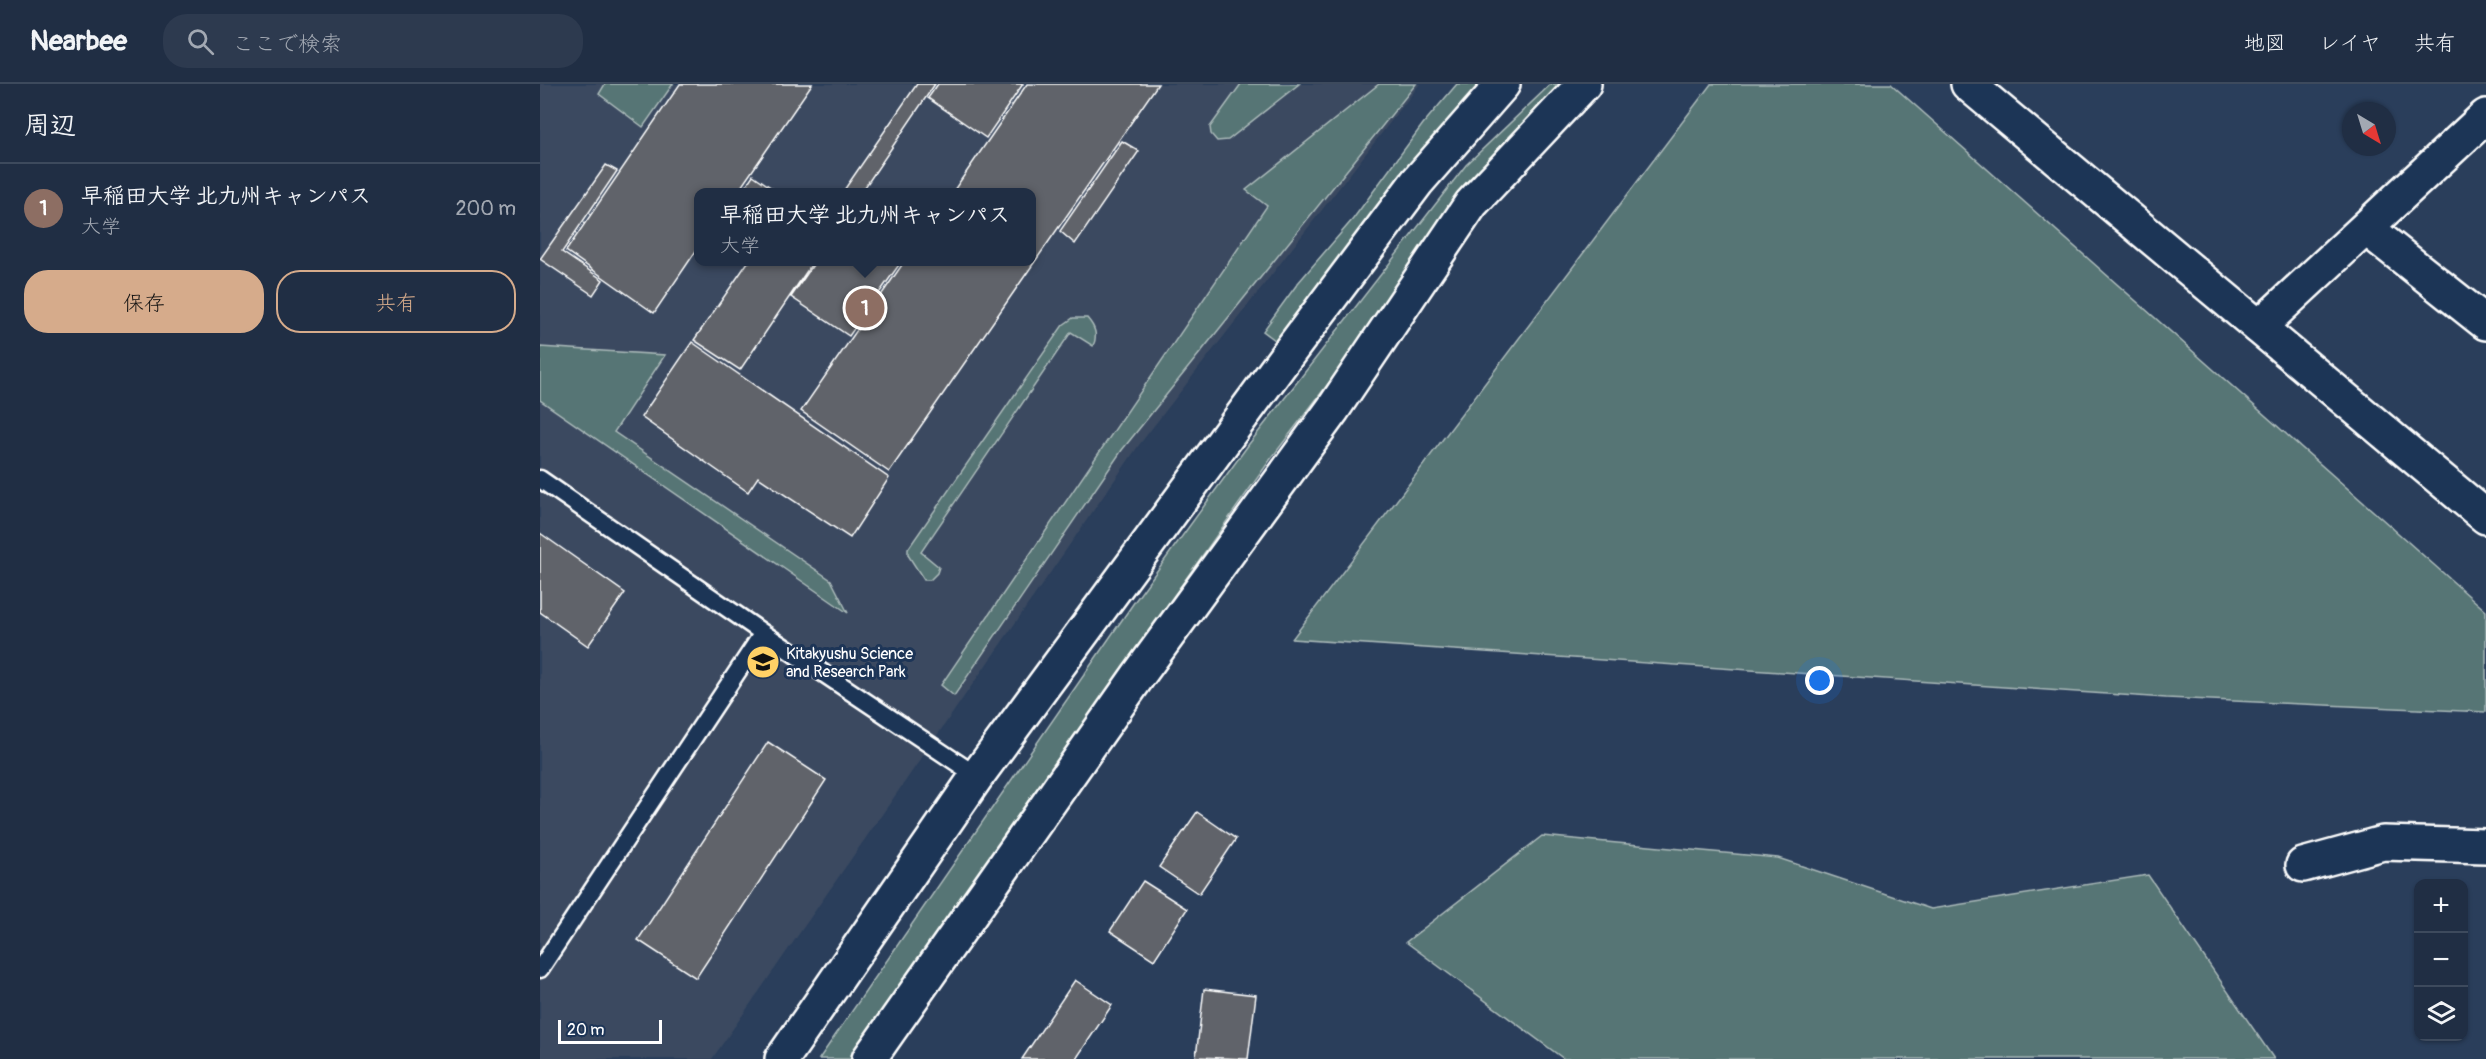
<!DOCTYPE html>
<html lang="ja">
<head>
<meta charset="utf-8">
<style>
  body { margin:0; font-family:Pangolin,"Klee One",sans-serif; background:#2d3a4f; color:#f1f3f6 }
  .controls { position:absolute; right:18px; bottom:18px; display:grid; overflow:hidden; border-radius:12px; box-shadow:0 2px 4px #0004 }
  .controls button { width:54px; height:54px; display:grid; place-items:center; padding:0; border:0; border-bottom:2px solid #3d4a5d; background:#202e44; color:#f1f3f6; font:30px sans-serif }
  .compass { position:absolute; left:1802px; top:18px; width:54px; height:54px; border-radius:50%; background:#202e44; box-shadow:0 2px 4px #0004; rotate:142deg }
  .scale { position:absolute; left:18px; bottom:15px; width:104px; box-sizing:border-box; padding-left:6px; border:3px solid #fff; border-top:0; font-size:16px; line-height:21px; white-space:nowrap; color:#fff; -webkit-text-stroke:4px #1d3557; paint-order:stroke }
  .you { position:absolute; left:1280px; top:597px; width:21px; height:21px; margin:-15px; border:4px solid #fff; border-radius:50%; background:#1a73e8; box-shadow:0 0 0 9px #1a73e833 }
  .badge { display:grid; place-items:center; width:39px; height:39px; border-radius:50%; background:#d6ab8b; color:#fff; font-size:20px; font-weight:700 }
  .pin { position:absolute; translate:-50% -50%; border:3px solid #fff; box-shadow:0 2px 6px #0006 }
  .popup { position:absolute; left:154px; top:104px; width:342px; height:78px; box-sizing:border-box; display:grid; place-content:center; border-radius:12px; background:#202e44; filter:drop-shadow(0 2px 4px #0005); font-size:20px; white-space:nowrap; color:#a2a8b2 }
  .popup b { font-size:22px; color:#f1f3f6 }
  .popup::after { content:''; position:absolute; left:50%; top:100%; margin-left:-12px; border:12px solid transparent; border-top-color:#202e44 }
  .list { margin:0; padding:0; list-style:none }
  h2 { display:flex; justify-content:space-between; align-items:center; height:78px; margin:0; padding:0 24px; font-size:26px }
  h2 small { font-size:20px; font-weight:400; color:#a2a8b2 }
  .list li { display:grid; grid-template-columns:39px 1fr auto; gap:18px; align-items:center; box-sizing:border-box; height:90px; padding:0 24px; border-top:2px solid #3d4a5d }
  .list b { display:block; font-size:22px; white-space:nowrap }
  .list p { margin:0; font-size:20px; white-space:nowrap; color:#a2a8b2 }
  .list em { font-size:20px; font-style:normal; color:#a2a8b2 }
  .actions { display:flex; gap:12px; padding:18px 24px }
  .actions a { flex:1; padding:14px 0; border:2px solid #d6ab8b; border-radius:24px; text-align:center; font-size:21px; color:#d6ab8b }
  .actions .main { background:#d6ab8b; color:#111 }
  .icon { flex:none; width:33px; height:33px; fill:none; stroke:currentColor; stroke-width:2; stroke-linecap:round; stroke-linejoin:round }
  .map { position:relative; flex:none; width:1946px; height:975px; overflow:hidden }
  header { display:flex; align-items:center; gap:36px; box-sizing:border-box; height:84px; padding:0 30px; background:#202e44; border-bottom:2px solid #3d4a5d }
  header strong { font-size:28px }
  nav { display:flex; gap:33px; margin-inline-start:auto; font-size:21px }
  .search { width:420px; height:54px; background:#2d3a4f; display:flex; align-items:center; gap:15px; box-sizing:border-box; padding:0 21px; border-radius:24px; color:#a2a8b2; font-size:22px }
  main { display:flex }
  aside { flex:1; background:#202e44 }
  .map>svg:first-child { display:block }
  .built { fill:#3a4960; fill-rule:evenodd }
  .green { fill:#577574; stroke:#abbaba; stroke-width:1.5 }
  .building { fill:#60646a; stroke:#fff; stroke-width:1.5 }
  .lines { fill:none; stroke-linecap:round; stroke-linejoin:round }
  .lane-casing { stroke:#fff; stroke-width:21 }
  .street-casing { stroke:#fff; stroke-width:38 }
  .secondary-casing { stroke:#fff; stroke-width:38 }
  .lane { stroke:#1d3557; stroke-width:16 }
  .street { stroke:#1d3557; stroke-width:33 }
  .secondary { stroke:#1d3557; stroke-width:33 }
  .labels { text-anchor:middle; stroke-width:6; stroke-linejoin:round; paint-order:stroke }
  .poi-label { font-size:16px; fill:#fff; stroke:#1d3557; text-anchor:start }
</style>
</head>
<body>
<header>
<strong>Nearbee</strong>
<div class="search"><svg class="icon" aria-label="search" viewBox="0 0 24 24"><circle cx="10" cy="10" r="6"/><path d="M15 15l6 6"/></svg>ここで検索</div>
<nav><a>地図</a><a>レイヤ</a><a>共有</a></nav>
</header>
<main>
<aside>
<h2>周辺<small></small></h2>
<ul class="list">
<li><span class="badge" style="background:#8d6e63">1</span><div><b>早稲田大学 北九州キャンパス</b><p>大学</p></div><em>200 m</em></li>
</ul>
<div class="actions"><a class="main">保存</a><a>共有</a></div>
</aside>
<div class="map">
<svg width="1946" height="975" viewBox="0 0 1946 975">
  <rect width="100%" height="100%" fill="#2a3e5b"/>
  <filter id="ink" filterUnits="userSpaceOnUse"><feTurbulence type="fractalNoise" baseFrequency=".0167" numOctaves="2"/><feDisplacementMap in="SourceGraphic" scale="12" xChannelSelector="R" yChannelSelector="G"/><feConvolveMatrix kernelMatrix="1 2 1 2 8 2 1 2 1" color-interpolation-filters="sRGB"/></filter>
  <g filter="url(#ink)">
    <path class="built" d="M0 0H880L599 361 172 975H0ZM158 109H491V178H158Z"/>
    <path class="green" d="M65 0H133L103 43 59 10Z
      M701 0H759L688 56 677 57 671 50 670 43Z
      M839 0H876L582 366 414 612 401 601 727 122 706 106Z
      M917 0H948L739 259 723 247 758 199 813 135 883 40Z
      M1011 0H1033L904 148 730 376 512 684 311 975H279L595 517 709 360 926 81Z
      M1171 0H1351L1946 527V628L1626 614 752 555Z
      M533 234H547C555 243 558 251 553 262L531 248 381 468 399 483 397 489 390 496H384L368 471V465L523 241Z
      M0 263 125 271 74 348 291 496 308 529 0 316Z
      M1002 752 1238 774 1391 825 1608 791 1734 975H1024L866 858Z"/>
    <path class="building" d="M140 0H272L197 109H158V164L114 229 26 167Z
      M377 0H395L321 109H302Z
      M398 0H483L446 54 388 14Z
      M487 0H618L349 388 261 327 364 178H491V109H412Z
      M582 57 599 67 535 160 520 147Z
      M66 81 77 87 22 168 63 196 53 211 0 175Z
      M213 91 239 109H201Z
      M208 178H273L200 286 154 256Z
      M275 178H361L309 252 251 213Z
      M152 258 349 394 310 454 218 393 208 408 101 333Z
      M0 449 85 509 48 562 0 528Z
      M228 658 286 696 156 894 98 856Z
      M657 728 696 755 659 810 619 783Z
      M603 797 647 825 614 876 570 847Z
      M535 896 572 921 536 975H482Z
      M664 905 716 911 708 975 656 973Z"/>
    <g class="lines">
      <defs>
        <path id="lane" d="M0 395 223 549 437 692
          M0 885 223 549"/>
        <path id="street" d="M1826 144 1946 239
          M1719 243 1946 32
          M1763 781 1843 759 1946 762"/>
        <path id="secondary" d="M1428 0 1946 433
          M242 975 437 692 744 275 877 98 963 0
          M329 975 598 592 793 325 931 120 1044 0"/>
      </defs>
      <use href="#lane" class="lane-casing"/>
      <use href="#street" class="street-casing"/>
      <use href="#secondary" class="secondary-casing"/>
      <use href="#lane" class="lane"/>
      <use href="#street" class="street"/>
      <use href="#secondary" class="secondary"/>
    </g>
  </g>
  <defs>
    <symbol id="university-disc" viewBox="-11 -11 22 22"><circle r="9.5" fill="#ffd166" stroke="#1d3557"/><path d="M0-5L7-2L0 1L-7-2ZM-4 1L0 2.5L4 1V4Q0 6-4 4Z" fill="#111"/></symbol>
  </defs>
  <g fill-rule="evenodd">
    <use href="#university-disc" x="204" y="559" width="38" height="38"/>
  </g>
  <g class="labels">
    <g class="poi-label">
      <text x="246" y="575">Kitakyushu Science<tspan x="246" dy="18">and Research Park</tspan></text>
    </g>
  </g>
</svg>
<div class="controls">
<button>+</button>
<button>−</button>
<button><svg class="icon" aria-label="layers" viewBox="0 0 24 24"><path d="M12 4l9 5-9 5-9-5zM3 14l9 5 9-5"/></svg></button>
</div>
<svg class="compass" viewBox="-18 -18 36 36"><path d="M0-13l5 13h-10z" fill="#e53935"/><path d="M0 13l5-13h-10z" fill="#a2a8b2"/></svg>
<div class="scale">20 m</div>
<div class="you"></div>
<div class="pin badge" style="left:325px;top:224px;background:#8d6e63">1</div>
<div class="popup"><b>早稲田大学 北九州キャンパス</b>大学</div>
</div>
</main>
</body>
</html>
